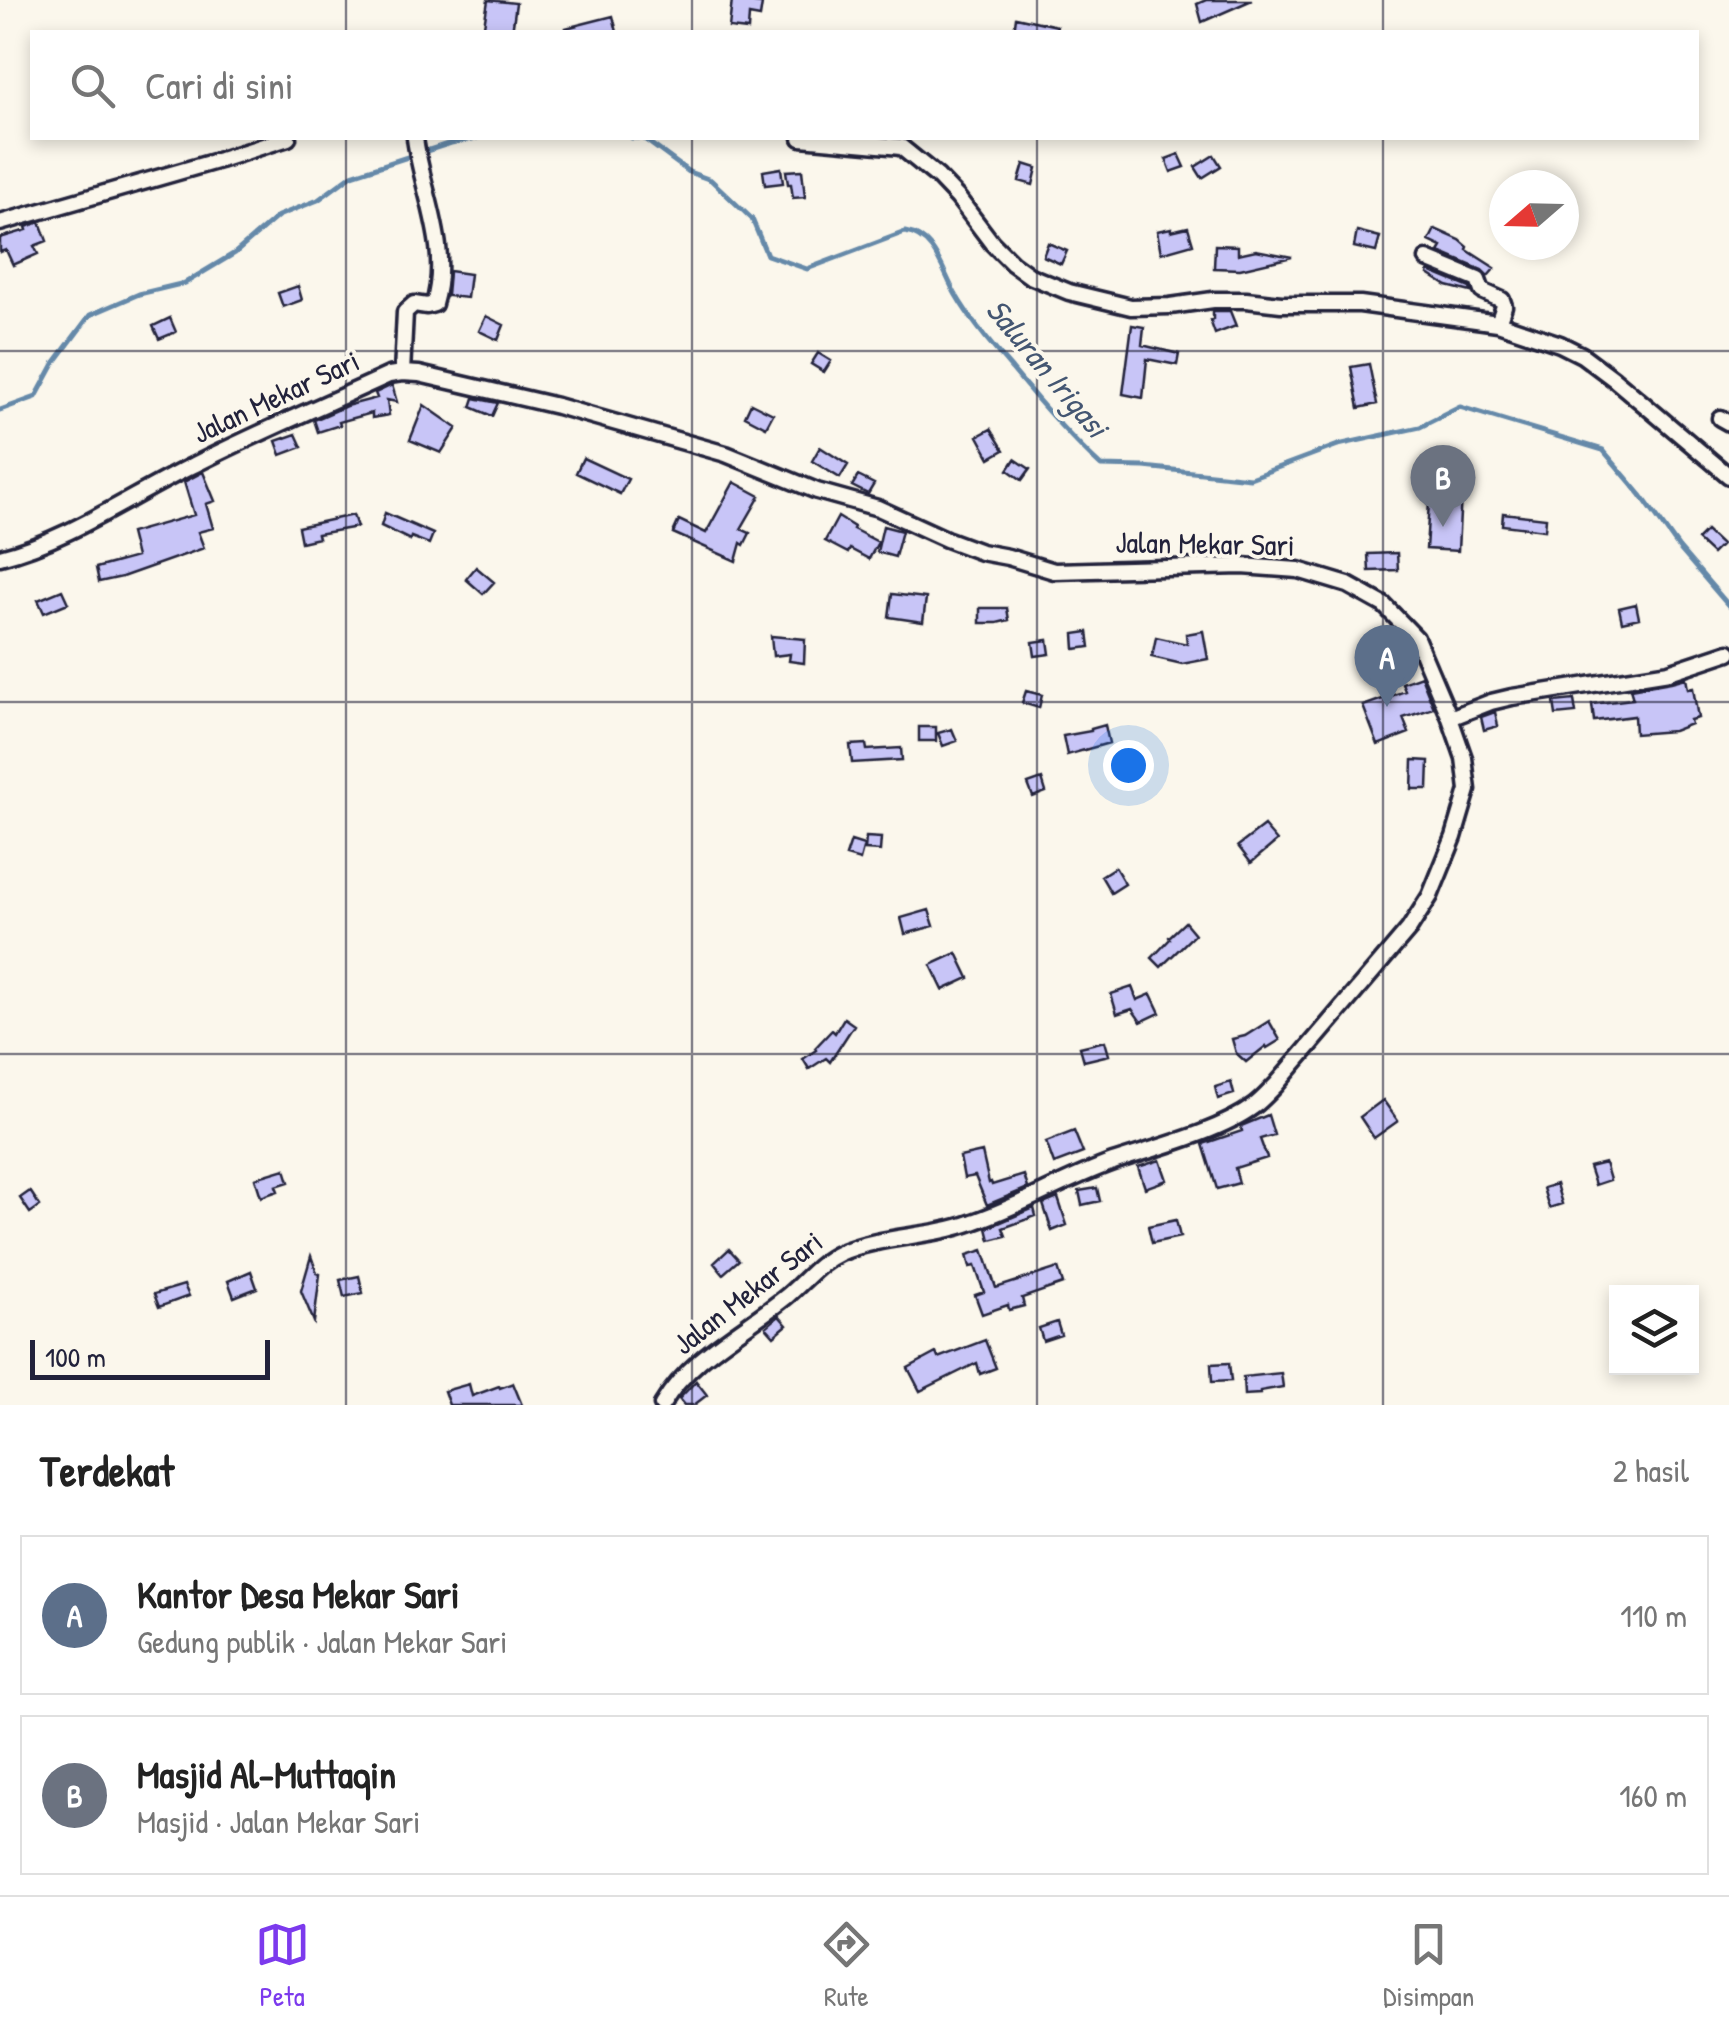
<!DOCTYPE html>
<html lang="id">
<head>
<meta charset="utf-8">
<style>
  body { margin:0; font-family:"Patrick Hand",sans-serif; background:#f6f6f6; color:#222 }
  .controls { position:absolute; right:30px; bottom:30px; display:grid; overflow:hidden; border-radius:0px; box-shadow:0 5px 15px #0003 }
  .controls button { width:90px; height:90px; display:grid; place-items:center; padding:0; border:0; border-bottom:2px solid #e0e0e0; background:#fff; color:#222; font:50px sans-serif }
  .compass { position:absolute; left:1489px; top:170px; width:90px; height:90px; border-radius:50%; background:#fff; box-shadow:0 5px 15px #0003; rotate:250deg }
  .scale { position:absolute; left:30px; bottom:25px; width:240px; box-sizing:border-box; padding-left:10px; border:5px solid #22223b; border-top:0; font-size:28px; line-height:35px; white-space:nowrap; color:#22223b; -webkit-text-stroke:8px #fbf7ec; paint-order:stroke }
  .you { position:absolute; left:1128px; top:765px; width:35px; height:35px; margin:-25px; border:8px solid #fff; border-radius:50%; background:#1a73e8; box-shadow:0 0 0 15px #1a73e833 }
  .badge { display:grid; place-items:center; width:65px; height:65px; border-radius:50%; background:#7c3aed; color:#fff; font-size:32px; font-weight:700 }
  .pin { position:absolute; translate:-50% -82px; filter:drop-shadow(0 2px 5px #0008) }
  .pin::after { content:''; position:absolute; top:52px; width:35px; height:30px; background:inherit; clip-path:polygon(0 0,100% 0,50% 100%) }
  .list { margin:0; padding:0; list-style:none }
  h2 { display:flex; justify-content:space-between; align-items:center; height:130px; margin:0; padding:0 40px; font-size:42px }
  h2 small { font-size:32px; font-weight:400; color:#767676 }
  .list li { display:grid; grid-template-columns:65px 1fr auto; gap:30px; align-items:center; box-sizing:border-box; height:160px; margin:0 20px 20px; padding:0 20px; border:2px solid #e0e0e0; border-radius:0px }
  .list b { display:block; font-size:38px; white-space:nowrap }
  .list p { margin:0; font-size:32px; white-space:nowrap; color:#767676 }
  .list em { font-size:32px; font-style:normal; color:#767676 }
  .icon { flex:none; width:55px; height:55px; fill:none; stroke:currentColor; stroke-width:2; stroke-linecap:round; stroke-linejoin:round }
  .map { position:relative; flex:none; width:1729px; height:1405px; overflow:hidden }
  .search { position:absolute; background:#fff; box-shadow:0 5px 15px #0003; left:30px; right:30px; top:30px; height:110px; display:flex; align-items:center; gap:25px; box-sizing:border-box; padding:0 35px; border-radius:0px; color:#767676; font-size:38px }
  .sheet { height:490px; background:#fff }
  nav { display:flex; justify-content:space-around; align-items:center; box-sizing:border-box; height:140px; border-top:2px solid #e0e0e0; background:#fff; font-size:28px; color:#767676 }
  nav a { display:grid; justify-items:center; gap:5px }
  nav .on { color:#7c3aed }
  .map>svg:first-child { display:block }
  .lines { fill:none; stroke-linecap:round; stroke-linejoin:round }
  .stream { stroke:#6589a9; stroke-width:5 }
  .building { fill:#c8c5f7; stroke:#22223b; stroke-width:2.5 }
  .street-casing { stroke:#22223b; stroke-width:21 }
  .street { stroke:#fbf7ec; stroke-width:14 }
  .grid { fill:none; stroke:#22223b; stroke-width:2.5; stroke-opacity:0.55 }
  .labels { text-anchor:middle; stroke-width:8; stroke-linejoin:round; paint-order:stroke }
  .street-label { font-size:30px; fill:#22223b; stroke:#fbf7ec }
  .water-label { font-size:32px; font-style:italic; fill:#445672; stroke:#fbf7ec }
</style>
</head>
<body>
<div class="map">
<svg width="1729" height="1405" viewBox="0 0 1729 1405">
  <rect width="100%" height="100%" fill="#fbf7ec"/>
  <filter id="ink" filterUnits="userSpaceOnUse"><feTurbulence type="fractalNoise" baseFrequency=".01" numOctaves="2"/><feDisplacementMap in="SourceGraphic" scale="20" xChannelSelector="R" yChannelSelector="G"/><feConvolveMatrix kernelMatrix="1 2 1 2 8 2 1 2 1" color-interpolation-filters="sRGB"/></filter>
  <g filter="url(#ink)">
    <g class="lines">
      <path class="stream" d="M632 138H643L689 172 711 180 752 219 767 255 807 269 905 232C936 237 942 271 956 295 971 321 992 346 1012 369 1040 403 1068 436 1101 466L1144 467 1250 478 1338 445 1420 427 1460 407 1603 450 1641 495 1679 548 1729 606
        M0 410 36 397 55 362 90 315 139 294 185 283 235 253 278 216 318 200 352 175 451 143 477 138"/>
    </g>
    <path class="building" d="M488 0 516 3 512 32H483Z
      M732 0 762 4 760 17 749 15 748 30 729 28Z
      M1206 0H1252L1202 22 1197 4Z
      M613 16 617 32H567L566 28Z
      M1016 17 1057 26 1056 30 1014 32Z
      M1179 154 1185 167 1171 172 1166 159Z
      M1214 155 1221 166 1202 178 1195 167Z
      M1024 164 1037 168 1033 185 1019 181Z
      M781 168 783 183 765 185 763 171Z
      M802 170 805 197 793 198 791 184H788L786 171Z
      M40 222 47 241 34 246 38 254 13 265 6 250 0 252V238L27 230 26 227Z
      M1188 227 1193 244 1161 253 1157 231 1171 228V231Z
      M1435 229 1460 240 1468 247 1467 250 1495 268 1488 276 1482 270 1439 252 1442 247 1429 241Z
      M1357 231 1380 237 1376 252 1354 247Z
      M1048 243 1067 251 1061 264 1043 256Z
      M1215 245 1238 246V254L1256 250 1292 257 1240 269 1214 268Z
      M449 271 470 274 467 298 447 296Z
      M1429 271 1470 288 1471 292 1447 286 1428 274Z
      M298 286 302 300 283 307 278 293Z
      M1213 311H1230L1236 326 1215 334 1210 320 1213 319Z
      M486 316 504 325 498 340 479 331Z
      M170 318 176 332 159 339 153 326Z
      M1132 325 1144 327 1142 345 1179 354 1177 365 1147 359 1143 398 1123 394Z
      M818 353 831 361 824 372 811 364Z
      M1369 364 1377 404 1359 408 1351 367Z
      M392 385 397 402 387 400 389 415 372 418V413L339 422 340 425 318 432 314 420 346 406 377 398 375 393Z
      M474 398 498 403 492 416 471 407Z
      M751 403 773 414 766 427 745 416Z
      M424 405 457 428 441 453 410 440Z
      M991 429 1004 450 990 458 978 436Z
      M296 434 302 447 281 455 276 441Z
      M820 447 848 465 840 478 812 461Z
      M583 458 628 479 620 494 576 473Z
      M1015 459 1030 469 1022 480 1008 470Z
      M1431 471 1462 474 1458 551 1426 549Z
      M203 472 215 501 206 504 213 528 198 532 204 548 122 577 99 582 96 568 136 557 130 533 194 515 184 482Z
      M858 476 874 484 868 494 852 486Z
      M734 482 760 496 741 529 750 533 744 545 741 543 736 561 673 533 679 520 706 533Z
      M385 513 433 534 429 544 411 537 410 540 381 526Z
      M1503 513 1546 518 1545 530 1502 525Z
      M353 515 357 527 317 534 318 538 301 542 298 527Z
      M838 517 854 527 853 529 878 542 869 559 850 549 848 553 825 541Z
      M883 526 902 531 895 557 877 552Z
      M1706 531 1721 545 1712 554 1697 540Z
      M1397 553 1398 570 1369 571 1368 554Z
      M476 567 494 582 483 594 466 579Z
      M62 590 68 603 44 613 38 600Z
      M892 594 926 598 923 622 889 617Z
      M1636 604 1639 618 1622 622 1619 608Z
      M980 608H1007L1009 620 997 623H980Z
      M1203 631 1208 659 1182 664 1152 657 1156 637 1187 644 1186 634Z
      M1088 632 1090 647 1075 649 1074 634Z
      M771 636 805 639 804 663 789 661 790 654 773 656Z
      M1048 640 1050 654 1035 656 1033 642Z
      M1421 676 1434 708 1403 718 1409 733 1378 745 1363 706 1405 691 1402 683Z
      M1686 678 1688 689 1693 688 1698 718 1690 720 1691 724 1673 731 1635 734 1634 716 1594 721 1592 704 1633 699 1630 689 1671 682Z
      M1026 691 1042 695 1039 708 1022 703Z
      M1574 700 1576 713 1556 715 1554 702Z
      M1495 712 1498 726 1484 730 1481 717Z
      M1105 725 1109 743 1067 755 1063 736 1091 731V729Z
      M919 727H936V741H919Z
      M952 729 957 741 943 746 938 733Z
      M866 744 867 750 901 748 902 760 852 763 850 745Z
      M1413 760 1429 761 1428 789H1412Z
      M1042 779 1046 792 1033 797 1028 784Z
      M1264 826 1277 841 1251 863 1238 846Z
      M866 837 881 838 880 851 865 850Z
      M851 841 864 845 860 860 846 856Z
      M1115 867 1125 884 1111 893 1101 876Z
      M929 910 934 926 905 934 901 918Z
      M1185 922 1195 934 1161 967 1152 958 1170 939 1169 937Z
      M957 953 969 978 943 990 931 965Z
      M1132 987 1137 1000 1151 994 1160 1013 1141 1022 1132 1009 1117 1014 1111 994Z
      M844 1018 854 1025 830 1062 826 1058 809 1069 803 1059 816 1050 815 1048 832 1030 835 1033Z
      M1269 1021 1280 1040 1267 1048 1266 1046 1246 1062 1236 1053 1232 1039 1245 1036Z
      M1105 1041 1109 1055 1084 1061 1080 1047Z
      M1231 1082 1234 1094 1218 1099 1215 1087Z
      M1383 1100 1398 1121 1374 1138 1360 1117Z
      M1268 1115 1274 1135 1260 1139 1267 1158 1235 1168 1239 1183 1217 1189 1203 1144 1242 1131 1241 1126Z
      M1074 1131 1083 1153 1054 1164 1046 1142Z
      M982 1152 989 1183 991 1182 992 1185 1024 1175 1028 1188 987 1205 975 1176 964 1178 960 1157Z
      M1160 1160 1167 1180 1145 1188 1138 1167Z
      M1605 1163 1610 1180 1595 1185 1589 1167Z
      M285 1169 289 1182 276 1186 278 1191 261 1197 255 1178Z
      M1556 1184 1562 1204 1549 1208 1543 1188Z
      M1097 1188 1100 1201 1082 1205 1079 1191Z
      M30 1191 40 1206 30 1213 20 1198Z
      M1058 1198 1067 1225 1052 1231 1043 1204Z
      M1034 1208 1036 1216 1003 1228 1006 1236 990 1240 987 1228Z
      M1176 1220 1180 1237 1152 1243 1148 1226Z
      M729 1249 739 1260 723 1274 714 1263Z
      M983 1250 996 1288 1058 1268 1063 1284 1022 1298 1024 1306 1009 1310 1008 1305 982 1314 975 1295 984 1292 975 1266 970 1267 967 1255Z
      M311 1256 317 1273 320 1274 314 1322 301 1291Z
      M251 1271 257 1288 234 1297 228 1281Z
      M359 1276 363 1293 344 1297 340 1280Z
      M184 1285 189 1296 159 1307 154 1294Z
      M779 1316 787 1325 774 1336 766 1327Z
      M1057 1322 1061 1335 1043 1341 1039 1328Z
      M985 1340 996 1368 980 1374 977 1363 920 1391 908 1368 936 1353 938 1358Z
      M1229 1363 1231 1381 1212 1382 1211 1364Z
      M1281 1373 1283 1387 1260 1391V1394L1244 1395 1243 1377Z
      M696 1381 707 1395 694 1405H684L679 1399Z
      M513 1383 522 1405H449L444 1391 469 1384 472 1396 499 1386 500 1388Z"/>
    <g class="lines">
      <defs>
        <path id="street" d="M801 138 901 147 938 177 958 198 992 243 1012 263 1030 276 1069 292 1131 307 1170 306 1213 300H1246L1281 304H1360L1498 323 1560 344 1582 355 1614 379 1729 476
          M0 223 220 160 288 138
          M1427 259 1478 280 1482 291 1502 300 1504 306 1498 323
          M402 373 405 312 414 304 427 306 434 304C451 247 422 193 415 138
          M1720 418 1729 423
          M0 557C69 540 130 496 194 465 258 432 324 405 389 375L402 373 419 374 557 406 726 454 817 491 878 508 946 539 981 552 1008 557 1054 571 1242 566 1298 570 1348 585 1384 605 1416 638 1450 718 1464 758 1468 790 1465 800 1454 837 1430 896 1409 929 1276 1085C1269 1092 1262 1100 1254 1106 1219 1132 1155 1148 1113 1162 1065 1179 1021 1206 973 1222 930 1238 882 1235 840 1253 818 1263 805 1281 787 1296 744 1331 691 1356 662 1405
          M1450 718 1491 702 1512 697 1669 672 1729 652"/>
      </defs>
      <use href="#street" class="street-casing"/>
      <use href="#street" class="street"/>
    </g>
  </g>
  <path class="grid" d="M346 0V32M692 0V32M1037 0V32M1383 0V32M346 138V1405M692 138V1405M1037 138V1405M1383 138V1405M0 351H1729M0 702H1729M0 1054H1729"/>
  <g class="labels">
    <g class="street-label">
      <text transform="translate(276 397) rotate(-25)" y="10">Jalan Mekar Sari</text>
      <text transform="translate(1205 544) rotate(1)" y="10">Jalan Mekar Sari</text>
      <text transform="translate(748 1293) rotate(-38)" y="10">Jalan Mekar Sari</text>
    </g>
    <g class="water-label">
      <text transform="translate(1047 368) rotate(50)" y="11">Saluran Irigasi</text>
    </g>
  </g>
</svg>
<div class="controls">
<button><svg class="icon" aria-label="layers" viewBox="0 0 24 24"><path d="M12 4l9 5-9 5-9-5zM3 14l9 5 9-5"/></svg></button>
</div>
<svg class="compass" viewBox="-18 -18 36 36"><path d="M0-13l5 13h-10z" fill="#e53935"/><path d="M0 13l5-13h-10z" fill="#767676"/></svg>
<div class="scale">100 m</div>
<div class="you"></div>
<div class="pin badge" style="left:1387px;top:707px;background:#5c6f8a">A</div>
<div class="pin badge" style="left:1443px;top:527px;background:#6b7280">B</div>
<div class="search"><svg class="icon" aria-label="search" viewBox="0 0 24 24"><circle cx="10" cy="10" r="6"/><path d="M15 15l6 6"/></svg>Cari di sini</div>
</div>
<section class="sheet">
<h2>Terdekat<small>2 hasil</small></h2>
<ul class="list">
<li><span class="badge" style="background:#5c6f8a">A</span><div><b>Kantor Desa Mekar Sari</b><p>Gedung publik · Jalan Mekar Sari</p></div><em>110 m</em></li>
<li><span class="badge" style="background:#6b7280">B</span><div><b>Masjid Al-Muttaqin</b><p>Masjid · Jalan Mekar Sari</p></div><em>160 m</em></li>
</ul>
</section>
<nav>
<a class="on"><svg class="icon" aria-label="map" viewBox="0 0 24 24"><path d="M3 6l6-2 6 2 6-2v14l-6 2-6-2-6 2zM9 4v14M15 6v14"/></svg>Peta</a>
<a><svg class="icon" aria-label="directions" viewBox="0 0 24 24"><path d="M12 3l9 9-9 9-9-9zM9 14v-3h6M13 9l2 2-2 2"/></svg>Rute</a>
<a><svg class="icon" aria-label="saved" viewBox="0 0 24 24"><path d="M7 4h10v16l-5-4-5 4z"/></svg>Disimpan</a>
</nav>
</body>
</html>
